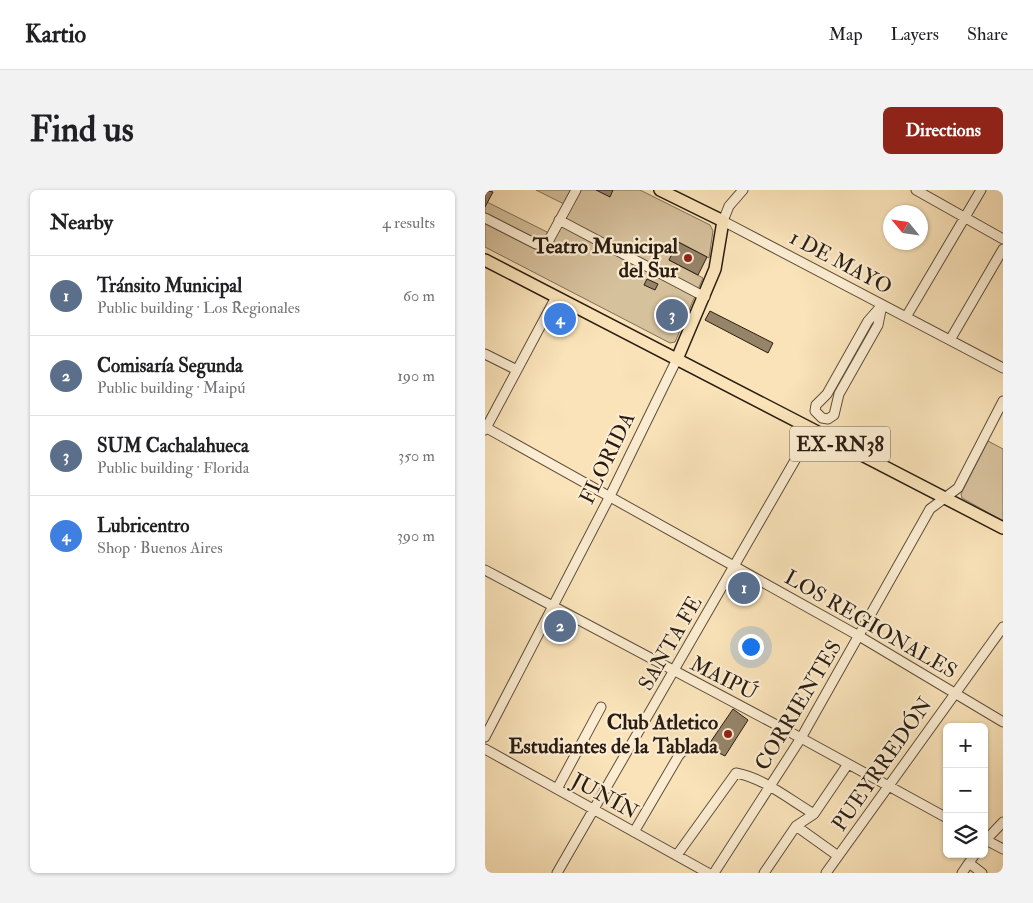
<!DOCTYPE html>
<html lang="en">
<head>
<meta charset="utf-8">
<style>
  body { margin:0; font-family:"IM FELL Double Pica",serif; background:#f2f2f2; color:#202124 }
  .controls { position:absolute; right:15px; bottom:15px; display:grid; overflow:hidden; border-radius:8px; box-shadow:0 1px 4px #0004 }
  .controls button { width:45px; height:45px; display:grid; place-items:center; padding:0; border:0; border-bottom:1px solid #e0e0e0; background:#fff; color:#202124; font:25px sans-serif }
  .compass { position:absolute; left:398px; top:15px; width:45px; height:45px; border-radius:50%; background:#fff; box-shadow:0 1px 4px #0004; rotate:299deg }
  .you { position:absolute; left:265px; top:456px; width:18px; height:18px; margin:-12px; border:4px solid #fff; border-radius:50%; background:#1a73e8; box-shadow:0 0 0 8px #1a73e833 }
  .badge { display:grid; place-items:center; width:32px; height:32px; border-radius:50%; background:#8f2418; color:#fff; font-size:16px; font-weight:700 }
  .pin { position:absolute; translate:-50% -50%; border:2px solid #fff; box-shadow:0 1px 5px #0006 }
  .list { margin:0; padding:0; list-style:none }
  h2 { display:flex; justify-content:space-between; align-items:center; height:65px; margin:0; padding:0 20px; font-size:21px }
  h2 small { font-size:16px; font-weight:400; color:#757577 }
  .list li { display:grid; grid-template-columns:32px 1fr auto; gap:15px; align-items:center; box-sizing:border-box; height:80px; padding:0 20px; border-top:1px solid #e0e0e0 }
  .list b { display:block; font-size:19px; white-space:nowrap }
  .list p { margin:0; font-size:16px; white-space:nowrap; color:#757577 }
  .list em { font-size:16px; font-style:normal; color:#757577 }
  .icon { flex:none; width:28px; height:28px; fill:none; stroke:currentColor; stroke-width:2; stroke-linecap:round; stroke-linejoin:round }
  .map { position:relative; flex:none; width:518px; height:683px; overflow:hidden; border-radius:8px }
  header { display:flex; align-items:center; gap:30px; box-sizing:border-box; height:70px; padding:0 25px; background:#fff; border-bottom:1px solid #e0e0e0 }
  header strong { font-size:24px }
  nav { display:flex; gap:28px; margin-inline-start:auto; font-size:18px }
  .intro { display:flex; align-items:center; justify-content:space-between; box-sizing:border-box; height:120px; padding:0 30px }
  h1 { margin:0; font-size:35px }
  .button { padding:12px 22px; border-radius:8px; background:#8f2418; color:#fff; font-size:18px; font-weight:700 }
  main { display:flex; gap:30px; padding:0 30px }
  aside { flex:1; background:#fff; border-radius:8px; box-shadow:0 1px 4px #0004 }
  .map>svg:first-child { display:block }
  .green { fill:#d6c19d; stroke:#806f58 }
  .building { fill:#968469; stroke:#291d13 }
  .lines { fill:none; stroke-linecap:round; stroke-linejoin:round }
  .minor-casing { stroke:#5d4e3c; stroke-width:11 }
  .major-casing { stroke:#291d13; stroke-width:14 }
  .minor { stroke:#fcedd2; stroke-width:9 }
  .major { stroke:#fae3b9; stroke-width:11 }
  .poi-dot { fill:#8f2418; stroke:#fcedd2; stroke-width:2 }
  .labels { text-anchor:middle; stroke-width:4.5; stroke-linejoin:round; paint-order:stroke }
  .shield { fill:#fcedd2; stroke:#685b4c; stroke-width:1 }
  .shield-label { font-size:20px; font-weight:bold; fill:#291d13 }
  .poi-label { font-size:21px; font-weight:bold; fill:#291d13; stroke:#fcedd2; text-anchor:end }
  .street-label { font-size:21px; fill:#291d13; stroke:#fcedd2 }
</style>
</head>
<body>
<header>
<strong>Kartio</strong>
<nav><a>Map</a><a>Layers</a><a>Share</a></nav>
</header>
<div class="intro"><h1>Find us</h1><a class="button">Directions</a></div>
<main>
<aside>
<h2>Nearby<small>4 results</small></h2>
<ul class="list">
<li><span class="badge" style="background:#5c6f8a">1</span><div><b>Tránsito Municipal</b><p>Public building · Los Regionales</p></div><em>60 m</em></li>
<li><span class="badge" style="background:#5c6f8a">2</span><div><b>Comisaría Segunda</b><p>Public building · Maipú</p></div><em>190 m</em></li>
<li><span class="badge" style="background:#5c6f8a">3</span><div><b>SUM Cachalahueca</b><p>Public building · Florida</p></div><em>350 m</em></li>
<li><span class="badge" style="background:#3f7fe0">4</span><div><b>Lubricentro</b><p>Shop · Buenos Aires</p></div><em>390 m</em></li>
</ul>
</aside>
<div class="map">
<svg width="518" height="683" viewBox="0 0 518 683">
  <rect width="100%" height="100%" fill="#fae3b9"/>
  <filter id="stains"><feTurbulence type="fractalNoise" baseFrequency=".004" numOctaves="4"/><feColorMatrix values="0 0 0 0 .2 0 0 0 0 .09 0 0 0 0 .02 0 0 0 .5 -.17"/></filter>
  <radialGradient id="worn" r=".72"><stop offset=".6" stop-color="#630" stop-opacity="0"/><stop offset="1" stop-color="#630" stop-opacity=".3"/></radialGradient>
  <path class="green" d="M51 0H155L225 35 228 41 224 68 194 52 184 70 218 88 190 152 185 153 0 57V11L64 43 79 14Z
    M503 251 518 259V331L477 308 476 304Z"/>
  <path class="building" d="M0 0 8 2 0 17Z
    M111 0H128L125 7Z
    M193 52 222 67 213 85 184 70Z
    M162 89 173 94 170 100 159 95Z
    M185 115 196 120 188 135 177 130Z
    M225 121 288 153 283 163 220 130Z
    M248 519 263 530 240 566 222 557Z"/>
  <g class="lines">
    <defs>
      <path id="minor" d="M258 0 244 16 238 31 518 178
        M431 0 518 49
        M0 28 51 54H57L64 50 91 0
        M74 30 220 107
        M397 115 393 135 354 204 349 225 343 229 337 228 330 221 331 215 342 204 383 131Z
        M421 127 496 0
        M465 150 518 59
        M0 164 32 180
        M0 237 374 446 518 532
        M0 240 71 107
        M0 380 316 548 462 628
        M0 547 124 308 192 169
        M0 559 223 683
        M72 599 116 517
        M311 636 353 666
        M149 642 194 565 203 556
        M499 649 518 659
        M499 652 518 632
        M192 665 251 583C279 588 305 610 329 624
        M484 673 497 683
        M72 683 328 239
        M229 683 316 548 445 319 473 298 518 211
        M279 683 311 636 329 624 363 574
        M341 683 518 437
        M477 683 490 664"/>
      <path id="major" d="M175 0 238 31 230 79 192 169
        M0 70 518 338"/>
    </defs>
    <use href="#minor" class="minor-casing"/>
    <use href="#major" class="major-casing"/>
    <use href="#minor" class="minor"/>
    <use href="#major" class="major"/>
  </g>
  <g class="poi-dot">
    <circle cx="203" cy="68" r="5"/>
    <circle cx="243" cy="544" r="5"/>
  </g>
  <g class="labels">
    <rect class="shield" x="305" y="236.5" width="100" height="35" rx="4"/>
    <g class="shield-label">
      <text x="355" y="261">EX-RN38</text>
    </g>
    <g class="poi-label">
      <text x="193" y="63">Teatro Municipal<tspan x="193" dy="24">del Sur</tspan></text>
      <text x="233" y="539">Club Atletico<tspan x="233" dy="24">Estudiantes de la Tablada</tspan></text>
    </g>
    <g class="street-label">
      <text transform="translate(356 72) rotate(28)" y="7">1 DE MAYO</text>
      <text transform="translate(122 268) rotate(-64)" y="7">FLORIDA</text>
      <text transform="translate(386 434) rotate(30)" y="7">LOS REGIONALES</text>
      <text transform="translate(185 453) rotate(-60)" y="7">SANTA FE</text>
      <text transform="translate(239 488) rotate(27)" y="7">MAIPÚ</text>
      <text transform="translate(313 515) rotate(-59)" y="7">CORRIENTES</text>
      <text transform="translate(397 574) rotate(-55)" y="7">PUEYRREDÓN</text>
      <text transform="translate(120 606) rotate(29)" y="7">JUNÍN</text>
    </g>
  </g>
  <rect width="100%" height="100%" filter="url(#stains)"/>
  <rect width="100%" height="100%" fill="url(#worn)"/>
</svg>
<div class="controls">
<button>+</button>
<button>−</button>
<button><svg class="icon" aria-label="layers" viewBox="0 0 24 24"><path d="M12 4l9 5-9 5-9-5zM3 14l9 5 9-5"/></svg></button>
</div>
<svg class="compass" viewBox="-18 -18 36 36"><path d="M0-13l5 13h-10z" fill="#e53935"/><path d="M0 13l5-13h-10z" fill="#757577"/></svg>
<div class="you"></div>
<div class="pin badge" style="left:259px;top:398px;background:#5c6f8a">1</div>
<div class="pin badge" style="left:75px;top:436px;background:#5c6f8a">2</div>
<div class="pin badge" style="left:187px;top:125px;background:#5c6f8a">3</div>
<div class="pin badge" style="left:75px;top:129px;background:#3f7fe0">4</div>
</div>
</main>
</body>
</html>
